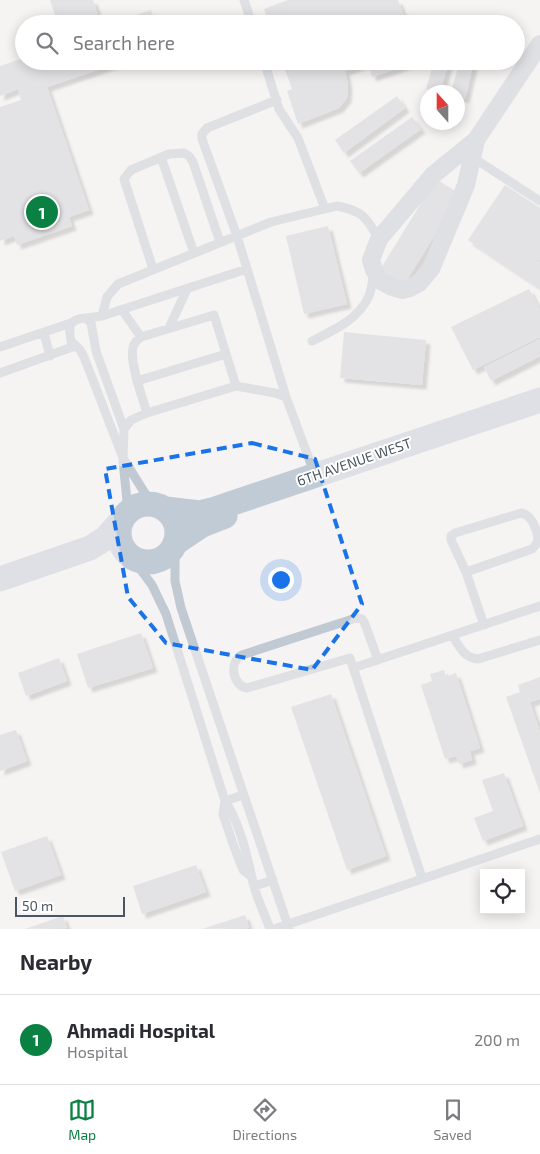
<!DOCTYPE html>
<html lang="en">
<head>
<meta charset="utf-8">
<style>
  body { margin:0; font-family:"Exo 2",sans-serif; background:#f7f7f7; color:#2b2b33 }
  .controls { position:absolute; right:15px; bottom:15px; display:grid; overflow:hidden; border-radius:0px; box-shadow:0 2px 12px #0003 }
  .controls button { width:45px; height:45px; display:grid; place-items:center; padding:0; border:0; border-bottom:1px solid #e1e1e2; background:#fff; color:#2b2b33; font:25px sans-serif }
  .compass { position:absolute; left:420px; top:85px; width:45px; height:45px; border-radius:50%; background:#fff; box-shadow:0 2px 12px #0003; rotate:339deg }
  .scale { position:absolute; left:15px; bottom:12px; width:110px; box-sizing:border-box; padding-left:5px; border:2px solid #4a5661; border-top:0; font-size:14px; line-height:18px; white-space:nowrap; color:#4a5661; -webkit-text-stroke:4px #fff; paint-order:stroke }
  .you { position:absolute; left:280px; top:579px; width:18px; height:18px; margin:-12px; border:4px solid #fff; border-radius:50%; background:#1a73e8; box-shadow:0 0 0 8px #1a73e833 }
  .badge { display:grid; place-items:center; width:32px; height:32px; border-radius:50%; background:#0b8043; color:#fff; font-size:16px; font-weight:700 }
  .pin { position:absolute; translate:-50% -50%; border:2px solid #fff; box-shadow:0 1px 5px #0006 }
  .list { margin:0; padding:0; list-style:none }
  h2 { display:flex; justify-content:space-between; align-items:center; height:65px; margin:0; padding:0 20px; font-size:21px }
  h2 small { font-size:16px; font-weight:400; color:#7c7c81 }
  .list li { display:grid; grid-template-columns:32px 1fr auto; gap:15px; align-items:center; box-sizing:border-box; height:90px; padding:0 20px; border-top:1px solid #e1e1e2 }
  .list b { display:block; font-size:19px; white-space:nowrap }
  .list p { margin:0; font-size:16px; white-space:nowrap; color:#7c7c81 }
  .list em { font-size:16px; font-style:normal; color:#7c7c81 }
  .icon { flex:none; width:28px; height:28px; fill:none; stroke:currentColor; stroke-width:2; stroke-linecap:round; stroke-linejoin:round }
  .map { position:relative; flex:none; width:540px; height:929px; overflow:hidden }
  .search { position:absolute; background:#fff; box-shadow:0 2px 12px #0003; left:15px; right:15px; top:15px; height:55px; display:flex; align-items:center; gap:12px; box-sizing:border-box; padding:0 18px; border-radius:28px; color:#7c7c81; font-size:19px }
  .sheet { height:155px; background:#fff }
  nav { display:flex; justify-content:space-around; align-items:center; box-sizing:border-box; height:70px; border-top:1px solid #e1e1e2; background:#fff; font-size:14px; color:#7c7c81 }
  nav a { display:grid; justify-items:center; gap:2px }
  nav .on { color:#0b8043 }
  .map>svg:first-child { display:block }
  .building { fill:#cdcfd5; filter:url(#shadow) }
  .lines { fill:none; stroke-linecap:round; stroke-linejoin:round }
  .service { stroke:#c1cad2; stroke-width:9 }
  .minor { stroke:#c1cad2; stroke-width:18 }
  .secondary { stroke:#c1cbd6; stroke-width:25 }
  .marked { fill:none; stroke:#1a73e8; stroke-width:4; stroke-dasharray:10 6; stroke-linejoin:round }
  .labels { text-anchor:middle; stroke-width:4; stroke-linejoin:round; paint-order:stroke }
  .street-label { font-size:14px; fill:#4a5661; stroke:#fff }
</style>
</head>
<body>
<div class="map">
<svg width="540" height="929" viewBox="0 0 540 929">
  <defs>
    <filter id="shadow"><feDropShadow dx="4.5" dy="4.5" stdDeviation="1" flood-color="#0004"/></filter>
  </defs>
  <rect width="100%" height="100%" fill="#f5f3f3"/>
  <path class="building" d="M50 0H93L101 24H58Z
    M288 0H398L406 22 401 24H269L264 9Z
    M151 10 155 24H112V23Z
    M447 16 461 20 459 24H445Z
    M24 58V61L121 62 47 87 89 210 69 217 72 226 17 245 14 236 0 241V107L21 100 18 89 0 96V66Z
    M282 61H408L409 64 372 77 368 63 345 71 348 85 347 98 339 108 298 124 287 91 292 89Z
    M434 61H449L440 92 426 89Z
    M460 61H474L465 99 458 97V92H451Z
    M397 96 405 108 344 153 335 140Z
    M412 117 421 129 359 173 350 161Z
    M436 179 460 194 405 283 381 268Z
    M505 185 540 208V257L482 219Z
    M482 219 540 259V288L468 240Z
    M328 226 347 304 304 314 286 236Z
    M529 289 540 310V337L473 370 451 327Z
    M344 332 426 340 422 385 340 378Z
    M540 339V356L491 381 484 367Z
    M141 633 153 668 88 688 77 654Z
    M59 658 67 681 26 696 18 673Z
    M444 670 446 677 456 673 480 748 470 751 472 760 459 764 456 756 445 759 421 685 432 681 430 674Z
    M540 677V699L530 702 540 732V793L506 697 520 692 518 685Z
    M331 694 386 856 347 870 291 707Z
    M16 730 27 761 0 771V735Z
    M504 773 523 826 483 841 474 818 493 811 482 780Z
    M47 836 61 875 15 891 1 852Z
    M196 865 206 892 142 914 133 886Z
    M245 915 249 928 202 929Z
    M63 916 67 928 25 929Z"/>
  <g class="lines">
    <path class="service" d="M244 0 252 24
      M264 61 279 109 298 138 325 209
      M277 100 207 128 202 134V139L237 236 286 397 315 475
      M161 157 194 253
      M472 157 540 201
      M153 269 124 179 131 170 169 154 184 153 189 156 193 162 220 242
      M122 310 141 337
      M102 316 107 297 118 284 271 222 337 206C363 211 366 217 379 239
      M86 318 102 316 247 269
      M169 328 187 289
      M44 333 50 356
      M312 341C334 330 358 320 369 296 372 289 372 280 374 273
      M0 347 71 323
      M0 373 75 346
      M137 381 226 354
      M147 413C143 399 126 355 135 343 136 340 139 339 141 337L214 315 236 386
      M124 429 96 351 91 323 86 318C69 319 68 326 71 341L80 350 84 357 123 458 124 429 131 420 147 413 236 386 275 393 286 397
      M123 458 151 503
      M123 461 128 511
      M175 545V581L181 608 289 929
      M132 558 152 585 166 614 225 801C239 821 247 854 252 878 255 895 264 912 270 929
      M466 572 532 549C535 546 538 543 538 539 537 529 531 514 521 513L455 533 451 536V540L466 572 484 625
      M452 635C459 646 464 658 478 659L540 640
      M378 660 365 624 362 619 356 618 242 655C228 662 233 686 247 688L350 658 422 878
      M353 668 540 606
      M225 801 223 814 233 844 243 870 252 877
      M225 801 243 795
      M255 886 273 880
      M274 929 540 839"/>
    <path class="minor" d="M476 140 466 185 431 269 419 283 410 288 402 290 392 287 381 281 374 270 371 260 379 239 433 175 476 140 540 44"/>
    <path class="secondary" d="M119 533a29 29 0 1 1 58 0a29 29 0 1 1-58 0Z
      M166 509 200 513 212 510 540 400
      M175 543 202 525 225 516
      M0 579 90 548 106 538 120 522"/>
  </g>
  <path d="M0 0H540V929H0ZM252 443 315 459 362 604 312 670 166 643 128 597 105 469Z" fill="#f5f3f3" fill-opacity=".55" fill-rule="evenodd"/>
  <path class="marked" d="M252 443 315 459 362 604 312 670 166 643 128 597 105 469Z"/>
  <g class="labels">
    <g class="street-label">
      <text transform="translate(354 462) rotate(-19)" y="5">6TH AVENUE WEST</text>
    </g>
  </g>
</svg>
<div class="controls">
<button><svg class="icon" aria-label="locate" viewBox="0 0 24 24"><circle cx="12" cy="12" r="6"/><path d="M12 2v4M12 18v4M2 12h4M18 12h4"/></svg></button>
</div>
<svg class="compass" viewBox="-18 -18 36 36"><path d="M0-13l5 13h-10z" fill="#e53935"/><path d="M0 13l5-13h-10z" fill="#7c7c81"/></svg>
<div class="scale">50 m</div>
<div class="you"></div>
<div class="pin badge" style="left:42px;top:212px">1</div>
<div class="search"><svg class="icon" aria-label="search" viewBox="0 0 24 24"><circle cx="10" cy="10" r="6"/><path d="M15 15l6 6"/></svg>Search here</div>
</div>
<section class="sheet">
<h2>Nearby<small></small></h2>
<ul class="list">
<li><span class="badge">1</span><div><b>Ahmadi Hospital</b><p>Hospital</p></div><em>200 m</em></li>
</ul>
</section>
<nav>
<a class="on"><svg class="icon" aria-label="map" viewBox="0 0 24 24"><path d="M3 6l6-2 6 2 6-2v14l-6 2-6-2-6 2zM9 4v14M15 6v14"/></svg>Map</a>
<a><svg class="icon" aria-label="directions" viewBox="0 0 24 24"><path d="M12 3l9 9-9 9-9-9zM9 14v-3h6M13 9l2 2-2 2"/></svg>Directions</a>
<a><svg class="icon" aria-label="saved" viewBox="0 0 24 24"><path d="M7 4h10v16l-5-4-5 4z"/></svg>Saved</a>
</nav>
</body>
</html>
